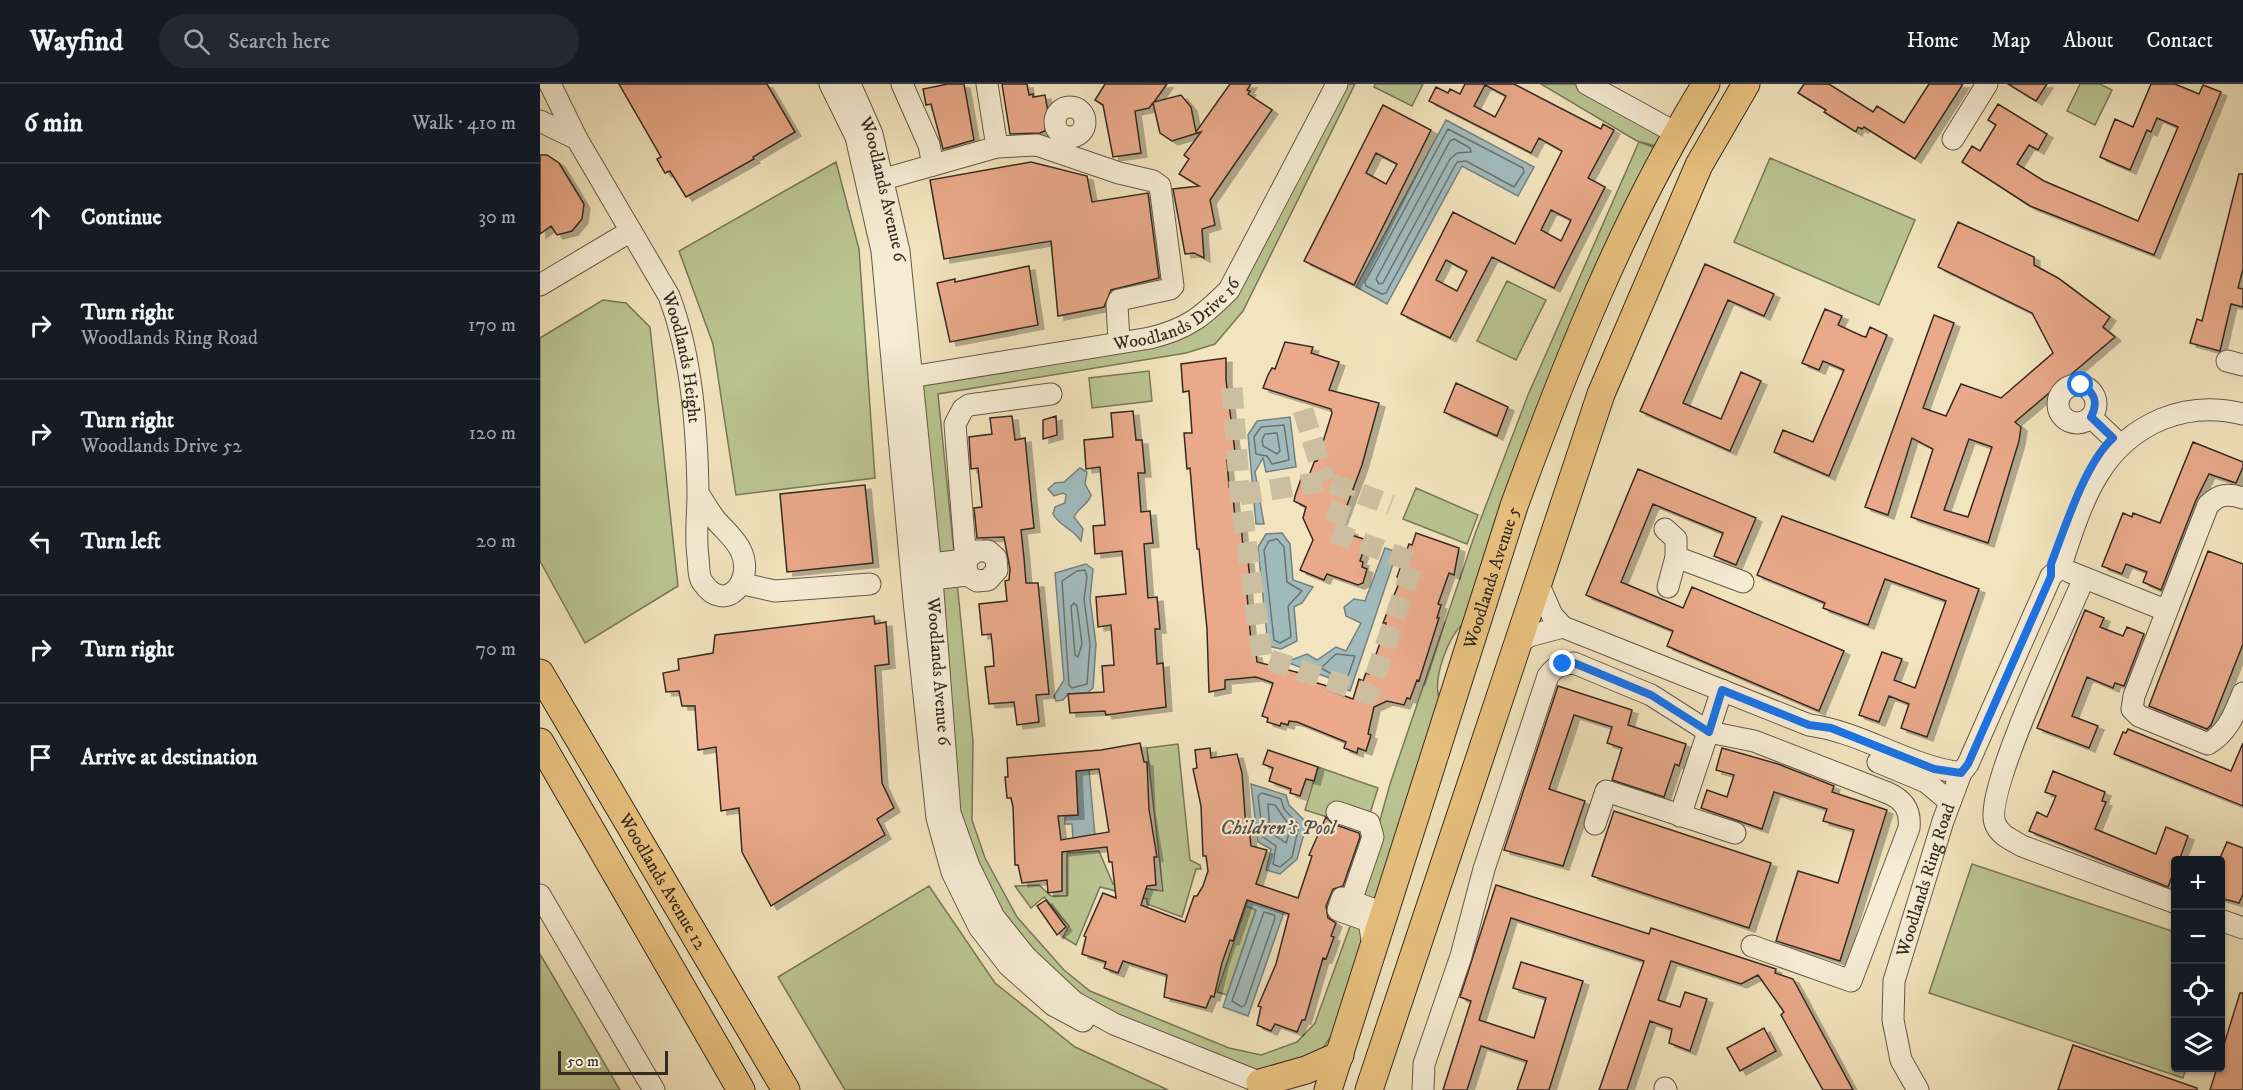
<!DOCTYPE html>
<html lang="en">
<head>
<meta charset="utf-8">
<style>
  body { margin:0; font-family:"IM FELL DW Pica",serif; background:#242831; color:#f1f3f6 }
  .controls { position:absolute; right:18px; bottom:18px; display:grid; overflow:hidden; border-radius:6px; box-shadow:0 2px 4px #0004 }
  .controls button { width:54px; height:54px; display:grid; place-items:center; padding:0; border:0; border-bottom:2px solid #363941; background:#171b24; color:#f1f3f6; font:30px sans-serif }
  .scale { position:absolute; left:18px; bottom:15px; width:110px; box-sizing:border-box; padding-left:6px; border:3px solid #362b21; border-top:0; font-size:16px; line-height:21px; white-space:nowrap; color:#362b21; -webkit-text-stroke:4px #f7edd5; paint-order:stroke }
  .stop { position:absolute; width:18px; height:18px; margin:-14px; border:4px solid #1a73e8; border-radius:50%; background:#fff }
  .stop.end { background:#1a73e8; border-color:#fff; box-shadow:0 2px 6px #0008 }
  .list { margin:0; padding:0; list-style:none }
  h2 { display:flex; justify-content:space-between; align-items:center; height:78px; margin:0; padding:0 24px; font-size:26px }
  h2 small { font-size:20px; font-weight:400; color:#9ea1a6 }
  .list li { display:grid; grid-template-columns:39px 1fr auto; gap:18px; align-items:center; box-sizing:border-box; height:108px; padding:0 24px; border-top:2px solid #363941 }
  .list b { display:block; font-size:22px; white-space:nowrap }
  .list p { margin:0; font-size:20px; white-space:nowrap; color:#9ea1a6 }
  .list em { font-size:20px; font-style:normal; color:#9ea1a6 }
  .icon { flex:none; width:33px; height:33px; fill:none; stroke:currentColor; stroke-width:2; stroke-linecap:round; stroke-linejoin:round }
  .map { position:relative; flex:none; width:1703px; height:1006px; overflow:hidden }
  header { display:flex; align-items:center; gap:36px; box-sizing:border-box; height:84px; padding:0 30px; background:#171b24; border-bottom:2px solid #363941 }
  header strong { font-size:28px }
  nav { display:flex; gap:33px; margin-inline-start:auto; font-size:21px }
  .search { width:420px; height:54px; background:#242831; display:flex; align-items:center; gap:15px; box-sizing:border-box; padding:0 21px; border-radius:33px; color:#9ea1a6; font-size:22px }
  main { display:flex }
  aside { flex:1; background:#171b24 }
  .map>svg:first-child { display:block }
  .green { fill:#bac492; stroke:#78785a; stroke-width:1.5 }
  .water { fill:#a1bbbd; stroke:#76817f; stroke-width:1.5 }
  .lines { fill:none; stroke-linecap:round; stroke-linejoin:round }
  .shore { stroke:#6c736f; stroke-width:1.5 }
  .building { fill:#e9a98a; stroke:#362b21; stroke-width:1.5; fill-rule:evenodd; filter:url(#shadow) }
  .minor-tunnel { stroke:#ccbf9f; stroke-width:21; stroke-dasharray:21 10; stroke-linecap:butt }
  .minor-casing { stroke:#655948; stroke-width:23 }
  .major-casing { stroke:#362b21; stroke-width:29 }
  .minor { stroke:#f7edd5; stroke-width:21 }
  .major { stroke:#e9c27f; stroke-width:27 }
  .route { stroke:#1a73e8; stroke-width:8 }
  .labels { text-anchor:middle; stroke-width:4.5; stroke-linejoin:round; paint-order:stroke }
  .street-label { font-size:18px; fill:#362b21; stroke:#f7edd5 }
  .water-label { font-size:20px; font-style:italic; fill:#514f48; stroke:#f7edd5 }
</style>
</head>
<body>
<header>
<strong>Wayfind</strong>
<div class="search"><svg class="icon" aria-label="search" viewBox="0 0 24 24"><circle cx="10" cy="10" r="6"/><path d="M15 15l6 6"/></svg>Search here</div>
<nav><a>Home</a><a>Map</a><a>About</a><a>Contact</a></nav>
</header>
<main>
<aside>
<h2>6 min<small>Walk · 410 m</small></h2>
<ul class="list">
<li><svg class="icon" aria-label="ahead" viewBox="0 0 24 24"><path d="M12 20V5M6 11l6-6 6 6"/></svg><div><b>Continue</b></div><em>30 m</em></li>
<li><svg class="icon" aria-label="right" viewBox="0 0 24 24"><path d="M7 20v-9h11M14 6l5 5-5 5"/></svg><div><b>Turn right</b><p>Woodlands Ring Road</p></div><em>170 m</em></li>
<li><svg class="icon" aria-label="right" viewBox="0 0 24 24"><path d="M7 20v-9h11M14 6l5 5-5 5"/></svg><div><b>Turn right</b><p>Woodlands Drive 52</p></div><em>120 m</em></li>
<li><svg class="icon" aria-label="left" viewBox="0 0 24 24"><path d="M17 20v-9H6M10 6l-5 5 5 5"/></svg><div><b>Turn left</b></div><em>20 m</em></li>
<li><svg class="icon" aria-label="right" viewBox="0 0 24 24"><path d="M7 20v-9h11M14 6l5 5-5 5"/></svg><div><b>Turn right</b></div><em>70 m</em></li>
<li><svg class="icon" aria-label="arrive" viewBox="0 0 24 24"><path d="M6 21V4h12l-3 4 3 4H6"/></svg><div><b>Arrive at destination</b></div></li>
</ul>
</aside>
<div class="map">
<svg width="1703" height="1006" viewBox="0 0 1703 1006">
  <defs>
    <filter id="shadow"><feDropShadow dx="6" dy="4" stdDeviation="0" flood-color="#0004"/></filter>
  </defs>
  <rect width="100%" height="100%" fill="#f2e4be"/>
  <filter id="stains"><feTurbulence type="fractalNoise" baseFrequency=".00333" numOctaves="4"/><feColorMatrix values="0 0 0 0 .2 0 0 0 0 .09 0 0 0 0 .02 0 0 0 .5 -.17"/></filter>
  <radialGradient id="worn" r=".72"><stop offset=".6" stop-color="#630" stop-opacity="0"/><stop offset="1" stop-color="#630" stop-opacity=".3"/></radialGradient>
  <path class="green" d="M798 0H815L703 227 675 260 646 269 398 310 433 657 432 736 445 774 477 833 524 886 550 907 689 964 721 971 757 958 775 939 813 834 850 700 935 450 988 311 1099 58 1121 66 925 538C908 552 893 593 899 614L795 946 783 964 719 993 527 913 458 833 412 729 374 294 610 255 668 227Z
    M835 0H883L872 22 834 3Z
    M1001 0H1046L1131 46 1120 63 1097 57Z
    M1540 0H1560L1572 6 1555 41 1527 27Z
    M1230 74 1375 136 1339 221 1194 158Z
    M296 78 319 165 335 394 196 411 173 260 139 167Z
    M967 197 1006 216 976 276 937 257Z
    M63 216 86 219 110 243 138 502 45 559 0 477V254Z
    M609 287 612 317 552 324 549 294Z
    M876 404 938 431 927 460 863 435Z
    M638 660 650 776 660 781 661 785H656L642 833 607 820V815L560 803 536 861 523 853 529 842 504 813 491 824 475 802 499 801 511 812H527V769L559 767 573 800 623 807 607 664Z
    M778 683 838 704 825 745 765 726Z
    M1432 780 1635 848 1636 984H1646L1643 994 1389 909Z
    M389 802 455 899 535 963 628 1006H305L238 893Z
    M706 822 716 825 687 911 677 908Z
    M0 870 80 1006H0Z"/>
  <path class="water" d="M906 36 994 83 978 112 922 82 847 220 816 203Z
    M750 333 756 383 726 388 723 374 715 388 724 440H716L708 351 717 337Z
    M540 384 547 388 545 400 551 411C548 422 538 423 534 433L543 445 541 457C533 444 519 442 513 430L515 423 525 419 526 411 523 409 514 412 508 405 515 399 524 398Z
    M742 449 750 460 753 496 773 503 762 519 754 523 757 557 741 565 728 562 718 463 726 450Z
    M845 464 857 468 810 607 798 602 792 595 746 578 767 570 777 576 796 563 806 567 821 539 806 532 804 523 814 515 825 517Z
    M546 480 553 485 550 515 556 560 553 604 547 609 528 610 523 616 516 617 514 612 524 596 515 489Z
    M549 686 555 752 533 755 532 740H525V732L538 731 536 699 521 689Z
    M711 700 746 711 749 721 767 739 757 775 740 790 726 786 731 765 718 758Z
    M708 816 744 828 708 932 683 923 716 826 706 822Z"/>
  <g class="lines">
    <path class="shore" d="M908 45 983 84 984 88 974 103 926 77 917 78 846 209 842 210 826 202 825 198Z
      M914 55 930 64 931 68 917 69 910 75 843 199 839 200 836 195 910 57Z
      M744 341 749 376 732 380 727 372 716 370 714 353 721 343Z
      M737 349 740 367 737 370 723 362 722 356 725 350Z
      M737 455 744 463 747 498 762 507 748 522 751 553 740 559 734 556 724 466 729 457Z
      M545 486 547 493 544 515 550 560 547 600 532 604 529 601 522 497 537 487Z
      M534 519 537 522 542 560 538 573 535 571 531 522Z
      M796 570 815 572 806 598 781 584Z
      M722 709 741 715 744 725 759 741 752 773 740 783 733 780 736 762 723 753 718 712Z
      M728 720 735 721 751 744 746 759 730 748Z
      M724 828 734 831 735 834 705 921 702 923 692 917Z"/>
  </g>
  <path class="building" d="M79 0H227L255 48 213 73 214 75 146 113 130 87 125 89 117 75 121 73Z
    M408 0H424L434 56 403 65 391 20 386 21 383 5Z
    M462 0H487L489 11 493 10V13L505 11 511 44 500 49 470 50Z
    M565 0H627L614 18 641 11 651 23 656 48 690 0H711L707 6 710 7 708 10 732 26 670 116 675 141 662 145 664 174 654 169 645 170 633 105 659 102 639 90 649 75 644 71 661 48 632 57 620 49 613 19 609 24 595 27 601 69 573 73 563 21 555 16Z
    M925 0H974L1057 43 1061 45 1063 40 1074 46 1048 94 1065 103 1014 204 952 173 910 254 861 230 913 128 975 160 1022 67 999 54 991 69 889 17 896 3 908 9 910 5 920 10ZM945 1 966 12 955 33 934 22ZM1011 126 1031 136 1021 157 1001 146ZM906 176 927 187 917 207 896 196Z
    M1264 0H1289L1333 28 1337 22 1364 39 1389 0H1423L1375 75 1324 43 1322 45 1318 43 1316 48 1284 28 1286 26 1258 9Z
    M1468 0H1507L1496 17Z
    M1611 0H1635L1659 10 1663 1 1681 8 1614 171 1490 122 1422 78 1432 62 1440 67 1456 41 1448 36 1458 20 1507 50 1498 66 1489 61 1477 80 1504 97 1598 137 1638 43 1617 34 1611 48 1607 46 1590 86 1560 73 1575 35 1593 43Z
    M843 21 891 46 814 201 764 177ZM836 69 857 80 846 100 826 89Z
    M0 71H7L19 79 44 120 42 135 32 147 17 151 11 142 0 150Z
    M491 78 547 92 552 118 608 109 619 194 571 206 564 223 518 232 511 157 404 175 390 96Z
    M1699 90H1703V185L1698 204 1703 205V223L1691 220 1680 267 1650 259 1657 235 1662 237Z
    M1418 138 1494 173V181L1518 194 1570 233 1563 243 1575 253 1475 338 1481 343 1479 357 1448 459 1371 433 1393 365 1372 354 1348 431 1325 423 1394 231 1414 239 1383 324 1406 332 1421 300 1461 314 1513 269 1492 229 1398 183ZM1429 355 1452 363 1428 433 1404 426Z
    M1165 180 1234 210 1224 232 1188 216 1143 319 1181 335 1201 288 1221 297 1190 367 1100 327Z
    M489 182 498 241 410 258 397 199 415 195V198Z
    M1285 225 1302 232 1298 241 1322 252 1326 253 1330 243 1347 251 1289 392 1234 368 1243 346 1273 358 1304 286 1283 277 1279 286 1262 279Z
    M745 258 773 263 771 269 799 278 789 306 839 319 822 381 800 440 804 441 803 444 812 447 811 451 827 456 820 477 823 478 822 483 827 485 823 499 818 501 787 490 784 496 760 486 773 456 763 434 766 423 754 417 755 412 762 392 768 394 775 376 777 377 792 329 791 325 723 304 728 291 732 284 735 285Z
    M686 274V296L695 368 691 369 692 376H687L689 403H692L695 433H698L701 439 704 476H708L710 497 706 498 712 570H716L717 578 760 589 758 593 787 602 786 605 813 615 819 595 823 597 826 589 829 590 840 559 846 539H843L861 494 857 493 869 460 872 461 876 449 919 464 914 491 909 489 898 520 901 521 897 534H899L879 597 877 596 870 615 867 614 864 621 847 617 834 623 828 650 831 651 826 667 818 664 817 669 804 664 806 658 757 638 749 637 748 641 741 639 740 642 727 638 728 634 722 632 733 599 716 593 685 596V605L669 608 667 545 659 465H657L650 384 647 385 644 349H652L649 307 643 308 641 280Z
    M916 299 968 323 957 352 904 328Z
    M593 327 596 356H602L605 389H598L601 428 610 427 613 459 604 460 608 514 617 513 620 545H615L617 580 623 579 626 623 566 631 565 627 530 629 528 610 564 608 562 582 574 581 571 541 558 543 556 513 586 510 582 467 555 470 553 442 565 441 560 383 546 385 544 356 573 353 571 329Z
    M472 332 475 356 485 354 494 444 481 446 484 474 486 499H498L509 610 496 611 499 638 477 641 474 618 449 620 445 583 454 582 453 568 451 550 442 551 439 520 467 517 465 497 469 496 470 485 464 453 437 454 434 424 442 423 438 384 431 385 429 353 452 350 450 334Z
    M516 332 517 351 503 355V336Z
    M1653 358 1703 378V383L1696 399 1669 390 1656 416 1621 506 1603 498 1607 488 1586 480 1582 490 1562 482 1583 429 1592 433 1593 429 1620 439Z
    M1098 385 1216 434 1196 481 1174 472 1183 449 1113 420 1081 498 1143 524 1152 503 1304 567 1279 627 1127 562 1133 547 1046 511Z
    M325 401 333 479 247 488 240 410Z
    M1242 432 1439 505 1387 653 1361 644 1369 620 1349 612 1339 638 1319 631 1342 568 1362 575 1354 596 1375 604 1406 517 1345 495 1328 541 1283 524 1285 519 1217 491Z
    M1668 467 1703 480V560L1671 641 1667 645 1609 622Z
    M1545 526 1564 534 1560 543 1583 552 1587 543 1604 550 1584 602 1575 599 1573 604 1547 593 1532 632 1558 642 1549 664 1497 644Z
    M334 532 335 540 346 538 349 580 335 582 342 699 354 724 337 735 345 751 231 822 202 768 199 724 181 727 176 663 158 666 155 622H142L139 607 126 608 123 589 139 586 138 575 173 569 175 551Z
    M1018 602 1092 626 1088 641 1146 660 1139 682 1135 680 1124 713 1072 696 1082 664 1067 659 1072 643 1034 631 1009 705 1045 717 1023 782 964 766Z
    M1588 645 1691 687 1703 659V722L1574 670 1583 648 1586 649Z
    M600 659 604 678H607L609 725 617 773H614L616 801 607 802 601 821 645 838 654 812H657L663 802 668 787 666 772H663L661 722 653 685 657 684 655 666 670 664 671 674 697 670 702 689 706 745 709 744 711 762 727 766 716 800 758 814 772 772 769 771 786 733 793 740 819 749 820 753 803 802 793 805 786 822 788 834 796 839 791 852 794 853 786 875 783 874 765 936H762L757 948 735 940 731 947 717 941 721 923 718 922 736 880 749 830 707 816 693 857 690 856 682 879 674 913 671 912 666 924 624 913 627 891 583 877 578 889 564 884 566 878 542 870 546 853 544 852 563 809 576 814 572 778H569L567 763 522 768V807L508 809 507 796 482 799 478 781H475L473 723 471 714H467L465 693H468L467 674 561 666ZM559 685 569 748 521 756 518 732 538 731 536 687Z
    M1182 664 1238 680 1294 702 1292 708 1347 726 1300 877 1236 857 1258 787 1298 799 1314 746 1283 737 1287 725 1234 708 1222 745 1161 724 1167 706 1187 713 1194 691 1176 686Z
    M728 666 778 683 774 697 766 695 760 712 750 709 751 705 729 697 733 684 723 680Z
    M1513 687 1565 708 1562 717 1566 718 1555 745 1616 770 1626 743 1648 752 1639 777H1635V784L1628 803 1489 747 1497 728 1507 733 1516 712 1505 708Z
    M1074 727 1231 779 1209 844 1052 792Z
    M1687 758 1703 764V810L1699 819 1680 814V774Z
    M956 801 1109 850 1111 844 1236 885 1235 889 1253 895 1313 1006H1283L1241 931 1244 928 1218 891 1201 900 1131 877 1118 916 1140 923 1145 908 1167 915 1150 967 1129 959 1132 945 1110 937 1087 1006H1059L1104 877 971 834 939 936 994 954 1006 914 973 904 981 878 1043 897 1009 1006H977L987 977 941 962 927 1006H903L931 917 920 913Z
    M506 816 526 843 517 851 497 822Z
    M1700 909H1703V1006H1670L1677 984H1680V973Z
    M1224 944 1236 967 1200 987 1187 964Z
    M1533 961 1657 1004V1006H1518Z"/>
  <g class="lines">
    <path class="minor-tunnel" d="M692 304 700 411 722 573 829 610 874 478 792 448 806 404
      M763 326 785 397
      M700 411 785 397 851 421"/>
    <defs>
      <g id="minor">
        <path id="s1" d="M10 0 37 55 129 212C152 273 157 344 158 409 158 431 155 452 158 473 159 481 158 493 163 499 185 531 215 497 201 467 196 455 183 445 175 435 169 427 163 417 158 409"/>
        <path d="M290 0 316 53 342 167 374 517 397 734 412 788 439 843 469 882 513 921 543 937"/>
        <path id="s2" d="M310 0 332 50 359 167 392 495 410 729 429 782 454 833 486 873 534 918 574 940 734 1004"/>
        <path d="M362 0 389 61 393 81"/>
        <path d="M447 0 457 63"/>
        <path d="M1047 0 1127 44 1134 52"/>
        <circle cx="530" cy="38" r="15"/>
        <path d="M0 37 37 55"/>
        <path d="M1413 55 1447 0"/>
        <path d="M330 99 457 63 497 61 579 89 613 97 620 102 633 202 630 205 579 216 577 221 579 258"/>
        <path d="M0 201 91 147"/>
        <path d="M1687 277 1703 281"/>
        <path id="s3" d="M358 295 610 254C647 245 662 233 689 206L797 0"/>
        <circle cx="1537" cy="320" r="19"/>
        <path d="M1551 333 1573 354"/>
        <path d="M1703 414C1688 409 1679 410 1668 421L1594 612 1592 625 1599 632 1668 660C1688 648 1694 631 1703 609"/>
        <path d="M1125 445 1136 455V473L1128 503"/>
        <path d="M1136 473 1203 498"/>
        <path d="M390 480 426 476 436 467H448L456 474 457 486 448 496 437 497 427 491 392 495"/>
        <path d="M1530 488 1625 526"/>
        <path d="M427 491 415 340 423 325 429 321 511 310"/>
        <path d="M1544 494C1528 533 1443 708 1455 739 1459 751 1472 756 1482 762L1636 819"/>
        <path d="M997 497 1012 531 1023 543 1269 641C1322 648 1368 682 1421 689"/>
        <path d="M203 500 235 507 330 500"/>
        <path d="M976 561 989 552 1023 543"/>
        <path d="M1338 678 1386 698 1410 718"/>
        <path d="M797 728 829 739 833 753 811 817"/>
        <path d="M1140 732 1182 606"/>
        <path d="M1055 740 1066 707 1195 749"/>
        <path d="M0 811 114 1006"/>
        <path d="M1680 836 1703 844"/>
        <path d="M833 862 829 837 798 826 802 814 838 827 846 822"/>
        <path d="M1125 1004 1126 1006"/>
        <path d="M883 1006 884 980 921 872 944 785 1008 592C1015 582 1022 580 1034 579L1111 611 1169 648 1214 657 1348 709C1364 716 1371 726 1369 744L1311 897 1212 862"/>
        <path id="s4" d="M1378 1006 1361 976 1353 936 1354 897 1403 737 1421 689 1428 680 1511 492 1520 484C1541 422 1557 362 1622 335 1649 324 1675 323 1703 330"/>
      </g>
      <g id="major">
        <path id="s5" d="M0 589 246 1006"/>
        <path d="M0 658 201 1006"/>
        <path d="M720 999 766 986 800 971"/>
        <path id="s6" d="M788 1006 974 422C1027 277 1085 131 1166 0"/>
        <path d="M829 1006 1061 310 1159 81 1206 0"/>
      </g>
    </defs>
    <use href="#minor" class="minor-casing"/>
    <use href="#major" class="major-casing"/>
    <use href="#minor" class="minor"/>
    <use href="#major" class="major"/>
  </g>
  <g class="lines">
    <path class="route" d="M1023 580 1034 579 1111 611 1169 648 1182 606 1269 641 1291 644 1394 685 1421 689 1428 680 1511 492V480C1525 444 1545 379 1573 354L1551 333C1558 319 1556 309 1541 301"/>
  </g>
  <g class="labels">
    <g class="street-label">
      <text dy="6" stroke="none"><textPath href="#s2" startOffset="111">Woodlands Avenue 6</textPath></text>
      <text dy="6" stroke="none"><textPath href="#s3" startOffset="290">Woodlands Drive 16</textPath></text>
      <text dy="6" stroke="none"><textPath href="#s1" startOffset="306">Woodlands Height</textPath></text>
      <text dy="6" stroke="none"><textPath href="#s6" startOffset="538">Woodlands Avenue 5</textPath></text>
      <text dy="6" stroke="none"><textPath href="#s2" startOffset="597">Woodlands Avenue 6</textPath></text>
      <text dy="6" stroke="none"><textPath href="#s4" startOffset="220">Woodlands Ring Road</textPath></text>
      <text dy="6" stroke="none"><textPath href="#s5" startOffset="242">Woodlands Avenue 12</textPath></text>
    </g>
    <g class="water-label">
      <text x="738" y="750">Children's Pool</text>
    </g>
  </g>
  <rect width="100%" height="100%" filter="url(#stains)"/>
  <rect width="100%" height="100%" fill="url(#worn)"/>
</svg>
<div class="controls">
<button>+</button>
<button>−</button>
<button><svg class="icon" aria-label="locate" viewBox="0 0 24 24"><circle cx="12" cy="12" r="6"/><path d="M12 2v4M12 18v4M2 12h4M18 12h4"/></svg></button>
<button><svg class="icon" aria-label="layers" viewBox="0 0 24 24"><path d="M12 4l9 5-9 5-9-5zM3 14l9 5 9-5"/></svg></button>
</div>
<div class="scale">50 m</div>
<div class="stop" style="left:1541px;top:301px"></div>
<div class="stop end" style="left:1023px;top:580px"></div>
</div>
</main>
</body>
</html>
